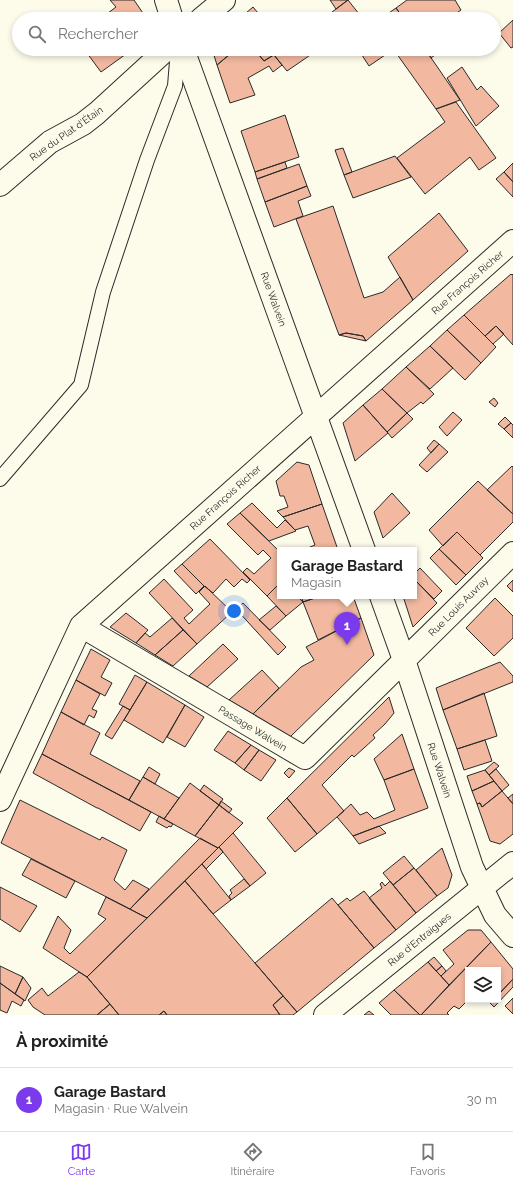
<!DOCTYPE html>
<html lang="fr">
<head>
<meta charset="utf-8">
<style>
  body { margin:0; font-family:Raleway,sans-serif; background:#f6f6f6; color:#222 }
  .controls { position:absolute; right:12px; bottom:12px; display:grid; overflow:hidden; border-radius:0px; box-shadow:0 2px 6px #0003 }
  .controls button { width:36px; height:36px; display:grid; place-items:center; padding:0; border:0; border-bottom:1px solid #e0e0e0; background:#fff; color:#222; font:20px sans-serif }
  .you { position:absolute; left:234px; top:611px; width:14px; height:14px; margin:-10px; border:3px solid #fff; border-radius:50%; background:#1a73e8; box-shadow:0 0 0 6px #1a73e833 }
  .badge { display:grid; place-items:center; width:26px; height:26px; border-radius:50%; background:#7c3aed; color:#fff; font-size:13px; font-weight:700 }
  .pin { position:absolute; translate:-50% -33px; filter:drop-shadow(0 1px 2px #0008) }
  .pin::after { content:''; position:absolute; top:21px; width:14px; height:12px; background:inherit; clip-path:polygon(0 0,100% 0,50% 100%) }
  .popup { position:absolute; left:277px; top:547px; width:140px; height:52px; box-sizing:border-box; display:grid; place-content:center; border-radius:0px; background:#fff; filter:drop-shadow(0 1px 3px #0005); font-size:13px; white-space:nowrap; color:#767676 }
  .popup b { font-size:15px; color:#222 }
  .popup::after { content:''; position:absolute; left:50%; top:100%; margin-left:-8px; border:8px solid transparent; border-top-color:#fff }
  .list { margin:0; padding:0; list-style:none }
  h2 { display:flex; justify-content:space-between; align-items:center; height:52px; margin:0; padding:0 16px; font-size:17px }
  h2 small { font-size:13px; font-weight:400; color:#767676 }
  .list li { display:grid; grid-template-columns:26px 1fr auto; gap:12px; align-items:center; box-sizing:border-box; height:64px; padding:0 16px; border-top:1px solid #e0e0e0 }
  .list b { display:block; font-size:15px; white-space:nowrap }
  .list p { margin:0; font-size:13px; white-space:nowrap; color:#767676 }
  .list em { font-size:13px; font-style:normal; color:#767676 }
  .icon { flex:none; width:22px; height:22px; fill:none; stroke:currentColor; stroke-width:2; stroke-linecap:round; stroke-linejoin:round }
  .map { position:relative; flex:none; width:513px; height:1015px; overflow:hidden }
  .search { position:absolute; background:#fff; box-shadow:0 2px 6px #0003; left:12px; right:12px; top:12px; height:44px; display:flex; align-items:center; gap:10px; box-sizing:border-box; padding:0 14px; border-radius:22px; color:#767676; font-size:15px }
  .sheet { height:116px; background:#fff }
  nav { display:flex; justify-content:space-around; align-items:center; box-sizing:border-box; height:56px; border-top:1px solid #e0e0e0; background:#fff; font-size:11px; color:#767676 }
  nav a { display:grid; justify-items:center; gap:2px }
  nav .on { color:#7c3aed }
  .map>svg:first-child { display:block }
  .building { fill:#f2b8a0; stroke:#2b2b2b }
  .lines { fill:none; stroke-linecap:round; stroke-linejoin:round }
  .lane-casing { stroke:#2b2b2b; stroke-width:16 }
  .street-casing { stroke:#2b2b2b; stroke-width:24 }
  .lane { stroke:#fdfbea; stroke-width:14 }
  .street { stroke:#fdfbea; stroke-width:22 }
  .labels { text-anchor:middle; stroke-width:3; stroke-linejoin:round; paint-order:stroke }
  .street-label { font-size:10px; fill:#2b2b2b; stroke:#fdfbea }
</style>
</head>
<body>
<div class="map">
<svg width="513" height="1015" viewBox="0 0 513 1015">
  <rect width="100%" height="100%" fill="#fdfbea"/>
  <path class="building" d="M110 0H134L147 19H100L116 7Z
    M330 0H348L336 9Z
    M348 0 363 19H323L336 9Z
    M407 0H455L461 10 448 19H404L396 8Z
    M253 7 263 19H239Z
    M396 8 404 19H380Z
    M513 20V47L511 48 499 33Z
    M84 49H133L101 72Z
    M212 49H226L230 54 217 65Z
    M226 49H236L230 54Z
    M236 49H254L264 61 274 55 282 65 273 72 269 66 248 78 255 95 230 103 217 65Z
    M254 49H282L264 61Z
    M282 49H319L287 71 274 55Z
    M358 49H385L388 53 369 66Z
    M385 49H395L388 53Z
    M395 49H425L460 100 436 109 394 50Z
    M425 49H443L431 58Z
    M462 67 477 90 481 86 499 106 476 126 447 78Z
    M456 102 496 158 479 170 470 157 425 194 397 158 445 122 436 109Z
    M285 115 299 157 255 172 241 131Z
    M343 148 352 172 344 175 335 150Z
    M395 156 411 177 353 198 344 175Z
    M285 162 287 168 257 179 255 172Z
    M513 163V182L504 172Z
    M299 164 307 186 265 202 257 179Z
    M504 172 513 182V197L496 179Z
    M307 186 311 196 298 201 303 216 274 227 265 202Z
    M333 206 364 298 383 292 400 277 413 300 366 341 363 336 346 333 339 335 296 219Z
    M439 213 468 251 413 300 388 257Z
    M511 274 512 275 513 274V345L496 326 485 336 464 315Z
    M464 315 496 347 481 363 447 330Z
    M496 326 504 334 493 344 485 336Z
    M447 330 481 363 465 380 430 346Z
    M346 333 363 336 366 341 339 335Z
    M430 346 453 368 430 389 406 367Z
    M406 367 434 394 423 404 421 402 407 413 382 389Z
    M382 389 407 413 387 432 363 405Z
    M494 398 498 403 495 407 489 402Z
    M363 405 388 433 355 461 343 423Z
    M453 412 462 420 447 436 439 427Z
    M407 413 413 419 392 438 387 432Z
    M505 417 511 423 504 429 498 424Z
    M511 423 513 425V438L504 429Z
    M434 440 439 444 431 453 427 448Z
    M439 444 448 452 427 472 419 465Z
    M297 462 309 465 322 504 283 517 277 511 288 507 284 496H280L276 481Z
    M512 466 513 467V514L487 490Z
    M478 481 513 514V522L480 555 457 532 443 546 429 530Z
    M392 493 410 513 383 538 374 512Z
    M252 503 277 528 285 520 296 531 269 541 240 513Z
    M322 504 338 550H303L315 545 308 526 295 530 283 517Z
    M240 513 280 552V583L267 596 243 572 247 568 254 574 271 558 263 550 258 555 227 524Z
    M457 532 483 558 466 575 439 549Z
    M210 539 250 580 247 583 242 579 234 587 226 579 213 593 204 586 182 564Z
    M439 549 466 575 456 585 430 558Z
    M182 564 204 586 196 594 174 571Z
    M420 568 442 591 434 599 414 579V574Z
    M164 579 193 610 184 618 189 624 210 604 199 592 205 586 232 612 197 644 149 593Z
    M414 579 437 603 413 627 403 596H414Z
    M513 580V592L507 586Z
    M280 583V596H297L303 602 286 616 267 596Z
    M301 596H321L303 602Z
    M321 596H353L361 618 318 640 303 602Z
    M495 598 513 616V638L494 656 466 628Z
    M243 603 286 647 278 655 236 609Z
    M276 606 286 616 270 630 259 620Z
    M126 613 148 630 136 643 110 627Z
    M172 618 183 630 155 655 136 643 145 633 150 637Z
    M361 618 374 655 290 737 253 714 301 667 314 660 306 647Z
    M183 630 197 644 173 666 155 655Z
    M223 644 238 659 207 687 189 676Z
    M91 649 110 660 101 677 112 683 105 696 76 680Z
    M500 662 513 676V682L443 710 436 688Z
    M262 670 279 688 253 714 229 700Z
    M135 675 147 682 130 710 119 704Z
    M76 680 100 694 92 709 97 711 94 718 89 715 84 725 61 712Z
    M147 682 185 705 163 743 124 720Z
    M484 693 497 736 457 749 443 710Z
    M389 697 394 713 385 724 373 735 375 738 354 757 352 755 322 785 344 811 317 834 287 798Z
    M185 705 204 717 185 747 167 737Z
    M123 706 130 710 112 739 105 735Z
    M61 712 100 733 90 754 140 781 129 800 42 754Z
    M228 731 251 745 235 763 214 750Z
    M402 734 414 769 384 780 374 759Z
    M485 740 492 761 464 770 457 749Z
    M251 745 259 750 244 770 235 763Z
    M259 750 276 760 261 781 244 770Z
    M42 754 151 812 140 831 98 808H97L33 773Z
    M494 762 499 766 489 775 485 770Z
    M149 767 160 774 155 784 143 777Z
    M289 768 295 771 289 778 284 773Z
    M414 769 428 808 353 836 337 817 351 804 360 815 367 812 374 819 395 810 384 780Z
    M496 769 509 785 502 791 489 775Z
    M485 770 494 781 472 791 467 776Z
    M143 777 179 798 164 819 129 800Z
    M494 781 502 791 482 807 480 803 477 804 472 791Z
    M190 783 219 805 195 836 164 819Z
    M204 785 223 799 219 805 200 791Z
    M502 791 513 804V834L500 844 490 841 477 804 480 803 482 807Z
    M513 794V804L508 798Z
    M287 798 317 834 295 852 267 818Z
    M20 800 100 840 102 837 127 850 114 880 125 890 133 880 149 889 130 909 1 843Z
    M221 801 232 809 229 813 219 805Z
    M219 805 243 823 218 848 195 836Z
    M159 816 173 824 171 827 169 826 167 828 156 822Z
    M379 826 386 833 359 844 353 836Z
    M233 833 266 873 250 886 219 847Z
    M200 838 218 848 147 918 130 909Z
    M219 847 223 852 206 869 202 864Z
    M442 848 452 875 448 888 437 896 416 870Z
    M404 856 414 868 393 885 383 873Z
    M31 859 75 881 66 898 22 875Z
    M202 864 231 900 213 914 185 881Z
    M414 868 437 896 416 913 393 885Z
    M244 879 250 886 231 900 229 896 232 893 230 890Z
    M185 881 283 996 273 1005 280 1015H167L164 1011 159 1015H119L87 977Z
    M390 881 416 913 396 930 369 898 382 888 380 884 382 882 385 886Z
    M0 887 37 906 20 932 0 919Z
    M364 891 396 930 374 948 338 905 347 898 350 901Z
    M106 897 147 918 87 977 43 948 58 916 71 930 64 948 70 954 106 919 98 914Z
    M332 898 374 948 297 1012 255 963Z
    M468 930H481L491 942 449 985 441 976 454 964 443 950Z
    M491 942 513 969V979L498 995V970H468V1000L459 1009 454 1006 447 1013 449 1015H421Z
    M434 957 442 966 436 971 428 962Z
    M428 962 449 985 421 1015H420L394 990Z
    M0 966 23 977 15 994 0 983Z
    M442 966 446 971 441 976 436 971Z
    M79 972 87 977 110 1004 97 1015H45L33 1007 28 1000 42 988 48 996Z
    M23 977 31 988 25 1001 15 994Z
    M513 979V987L494 1007 490 1003 493 1000H498V995Z
    M0 983 24 1000 21 1006 12 1001 7 1013 0 1010Z
    M394 990 420 1015H391L379 1003Z
    M283 996 297 1012 293 1015H280L273 1005Z
    M513 998V1014L505 1006Z
    M110 1004 119 1015H97Z
    M164 1011 167 1015H159Z
    M369 1011 374 1015H364Z"/>
  <g class="lines">
    <defs>
      <path id="lane" d="M0 479 81 385 103 292 147 160 175 86 178 49"/>
      <path id="street" d="M166 0 172 19
        M201 19 224 0
        M183 49 364 550
        M0 185 50 142 83 124 97 113 167 49
        M381 596 404 660 472 867 495 915 513 936
        M81 626 305 758 513 553
        M0 800 81 626 513 241
        M325 1015 513 863"/>
    </defs>
    <use href="#lane" class="lane-casing"/>
    <use href="#street" class="street-casing"/>
    <use href="#lane" class="lane"/>
    <use href="#street" class="street"/>
  </g>
  <g class="labels">
    <g class="street-label">
      <text transform="translate(66 133) rotate(-35)" y="4">Rue du Plat d'Étain</text>
      <text transform="translate(467 282) rotate(-41)" y="4">Rue François Richer</text>
      <text transform="translate(274 299) rotate(70)" y="4">Rue Walvein</text>
      <text transform="translate(225 497) rotate(-42)" y="4">Rue François Richer</text>
      <text transform="translate(458 606) rotate(-45)" y="4">Rue Louis Auvray</text>
      <text transform="translate(253 728) rotate(31)" y="4">Passage Walvein</text>
      <text transform="translate(440 770) rotate(72)" y="4">Rue Walvein</text>
      <text transform="translate(419 939) rotate(-39)" y="4">Rue d'Entraigues</text>
    </g>
  </g>
</svg>
<div class="controls">
<button><svg class="icon" aria-label="layers" viewBox="0 0 24 24"><path d="M12 4l9 5-9 5-9-5zM3 14l9 5 9-5"/></svg></button>
</div>
<div class="you"></div>
<div class="pin badge" style="left:347px;top:645px">1</div>
<div class="popup"><b>Garage Bastard</b>Magasin</div>
<div class="search"><svg class="icon" aria-label="search" viewBox="0 0 24 24"><circle cx="10" cy="10" r="6"/><path d="M15 15l6 6"/></svg>Rechercher</div>
</div>
<section class="sheet">
<h2>À proximité<small></small></h2>
<ul class="list">
<li><span class="badge">1</span><div><b>Garage Bastard</b><p>Magasin · Rue Walvein</p></div><em>30 m</em></li>
</ul>
</section>
<nav>
<a class="on"><svg class="icon" aria-label="map" viewBox="0 0 24 24"><path d="M3 6l6-2 6 2 6-2v14l-6 2-6-2-6 2zM9 4v14M15 6v14"/></svg>Carte</a>
<a><svg class="icon" aria-label="directions" viewBox="0 0 24 24"><path d="M12 3l9 9-9 9-9-9zM9 14v-3h6M13 9l2 2-2 2"/></svg>Itinéraire</a>
<a><svg class="icon" aria-label="saved" viewBox="0 0 24 24"><path d="M7 4h10v16l-5-4-5 4z"/></svg>Favoris</a>
</nav>
</body>
</html>
